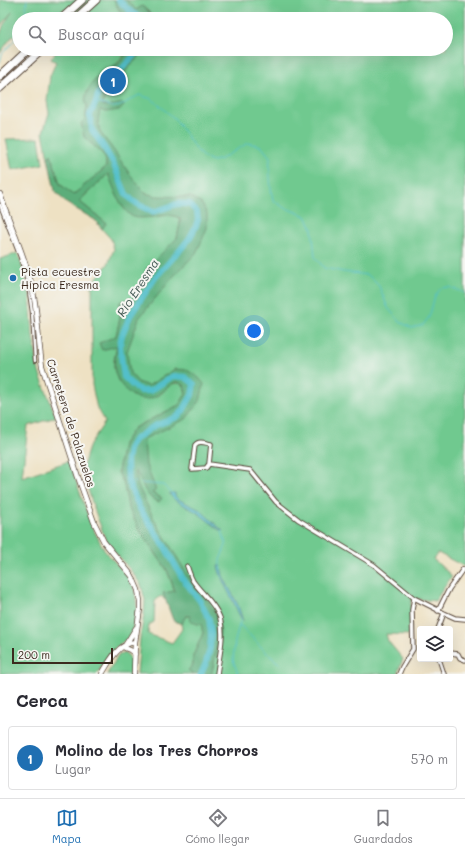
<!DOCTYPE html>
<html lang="es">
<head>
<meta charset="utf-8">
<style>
  body { margin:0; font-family:Mali,sans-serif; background:#f2f2f3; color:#2b2b33 }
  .controls { position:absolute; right:12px; bottom:12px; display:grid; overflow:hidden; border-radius:4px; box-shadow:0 4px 16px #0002 }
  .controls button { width:36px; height:36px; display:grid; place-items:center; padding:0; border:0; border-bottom:1px solid #e1e1e2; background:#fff; color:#2b2b33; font:20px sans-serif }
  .scale { position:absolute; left:12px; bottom:10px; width:101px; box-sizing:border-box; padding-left:4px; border:2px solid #3b2a1e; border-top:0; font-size:11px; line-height:14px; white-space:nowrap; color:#3b2a1e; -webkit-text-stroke:3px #f6f6f2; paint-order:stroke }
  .you { position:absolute; left:254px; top:331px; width:14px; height:14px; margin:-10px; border:3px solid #fff; border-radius:50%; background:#1a73e8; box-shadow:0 0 0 6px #1a73e833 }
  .badge { display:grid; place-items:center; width:26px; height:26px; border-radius:50%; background:#1f6fb2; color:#fff; font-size:13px; font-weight:700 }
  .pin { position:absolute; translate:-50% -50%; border:2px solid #fff; box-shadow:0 1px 4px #0006 }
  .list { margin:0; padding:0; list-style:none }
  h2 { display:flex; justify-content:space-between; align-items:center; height:52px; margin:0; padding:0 16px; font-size:17px }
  h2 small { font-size:13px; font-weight:400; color:#7c7c81 }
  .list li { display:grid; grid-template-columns:26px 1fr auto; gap:12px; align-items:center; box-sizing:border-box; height:64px; margin:0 8px 8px; padding:0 8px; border:1px solid #e1e1e2; border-radius:4px }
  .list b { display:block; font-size:15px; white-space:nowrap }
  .list p { margin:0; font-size:13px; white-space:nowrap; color:#7c7c81 }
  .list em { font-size:13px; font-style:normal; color:#7c7c81 }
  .icon { flex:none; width:22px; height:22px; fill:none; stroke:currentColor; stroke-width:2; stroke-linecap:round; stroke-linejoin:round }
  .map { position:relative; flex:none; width:465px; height:674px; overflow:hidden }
  .search { position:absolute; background:#fff; box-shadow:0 4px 16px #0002; left:12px; right:12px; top:12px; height:44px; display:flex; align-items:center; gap:10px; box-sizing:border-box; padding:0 14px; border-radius:22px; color:#7c7c81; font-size:15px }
  .sheet { height:124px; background:#fff }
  nav { display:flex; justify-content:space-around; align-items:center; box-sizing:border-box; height:56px; border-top:1px solid #e1e1e2; background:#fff; font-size:11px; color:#7c7c81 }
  nav a { display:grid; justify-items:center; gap:2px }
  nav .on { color:#1f6fb2 }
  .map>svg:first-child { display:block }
  .green { fill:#70c98f; stroke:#567a56 }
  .forest { fill:#5cad7a; stroke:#4c6c4c }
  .water { fill:#52bfca; stroke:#467474 }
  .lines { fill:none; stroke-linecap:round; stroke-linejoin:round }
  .stream { stroke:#52bfca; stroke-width:1 }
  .river { stroke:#52bfca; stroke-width:6 }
  .pedestrian-casing { stroke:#564537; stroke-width:4.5 }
  .minor-casing { stroke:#564537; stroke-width:5.5 }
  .tertiary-casing { stroke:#564537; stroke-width:6 }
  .motorway-casing { stroke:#564537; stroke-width:9 }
  .pedestrian { stroke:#fff; stroke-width:2.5 }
  .minor { stroke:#fff; stroke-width:3.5 }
  .tertiary { stroke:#fff; stroke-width:4.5 }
  .motorway { stroke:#fff; stroke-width:7 }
  .poi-dot { fill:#1f6fb2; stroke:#f6f6f2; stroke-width:1.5 }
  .labels { text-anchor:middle; stroke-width:4; stroke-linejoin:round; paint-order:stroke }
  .poi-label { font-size:11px; fill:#3b2a1e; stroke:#f6f6f2; text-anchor:start }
  .street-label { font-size:11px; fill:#3b2a1e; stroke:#f6f6f2 }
  .water-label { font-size:12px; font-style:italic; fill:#425752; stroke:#f6f6f2 }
</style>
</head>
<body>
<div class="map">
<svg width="465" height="674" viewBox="0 0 465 674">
  <rect width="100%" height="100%" fill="#f6f6f2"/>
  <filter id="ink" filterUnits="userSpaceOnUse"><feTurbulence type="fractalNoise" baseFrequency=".025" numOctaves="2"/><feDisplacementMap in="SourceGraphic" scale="8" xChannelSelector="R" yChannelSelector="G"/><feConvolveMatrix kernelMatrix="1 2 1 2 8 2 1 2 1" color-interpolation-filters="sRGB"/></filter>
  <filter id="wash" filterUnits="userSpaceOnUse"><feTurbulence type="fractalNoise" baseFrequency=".012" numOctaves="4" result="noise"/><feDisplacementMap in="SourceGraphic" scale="16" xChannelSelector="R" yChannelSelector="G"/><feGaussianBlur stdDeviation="0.9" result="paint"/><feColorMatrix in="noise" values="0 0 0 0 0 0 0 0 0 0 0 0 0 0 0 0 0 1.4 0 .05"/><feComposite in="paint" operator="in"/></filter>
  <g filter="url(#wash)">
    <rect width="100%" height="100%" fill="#eee1c3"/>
    <path class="green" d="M0 0H114L120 12 129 19H74L65 9 52 19H19V36L18 33 11 38 0 53V36L3 26 12 12 0 26Z
      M119 0H465V567L438 553 433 559 452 576 435 601 419 599 411 601 410 635 386 634 388 641 403 659 397 674H201L211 634 140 509 129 449 188 402 185 377 158 387 132 385 120 344 197 212H153L92 130 95 104 140 49H446V19H148Z
      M58 49H129L115 66 101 74 90 86 87 106 85 119 84 137 102 153 106 160V167L73 195 60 184 51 154 48 158 43 132 49 113 47 101 50 76 56 62 51 59Z
      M39 138 43 164 12 170 6 139Z
      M108 174 119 199 149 217 172 215 179 218 180 224 177 238 147 268 138 291 132 298 120 302V318L116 336 117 345 114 360V369L118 381 158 396C167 389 172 379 184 385L186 394 179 405 134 428 123 444 118 472 124 485 128 507 139 529 167 570 175 592 163 593 165 600 161 596 155 601 154 622 149 625 148 634 172 643 182 629 181 624 186 616H191L201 623 203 633 193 656V664L192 666 189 670 192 673 191 674H137L140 638 144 614 145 600 141 585 132 572 113 550 105 538 93 506 82 469 90 444 105 422 97 409 92 385V284L108 264 114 249 111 239 102 229 106 223 79 201Z
      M18 253 30 295 33 337 39 372 56 417 28 426 22 477 69 461 92 527 105 551 130 579 135 591 137 608 132 630 128 638 111 652 97 674H0V259Z
      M124 652C133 658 132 664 131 674H107L118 656Z"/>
    <path class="forest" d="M114 0H127L136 10 142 6 147 10 156 19H129L120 12Z
      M129 49H147L132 64 106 94 102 105 106 106 123 103 124 106 119 110 106 112 100 110 98 120 100 132 115 152 129 173 145 193 156 196 191 197 202 204 207 214V228L197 252 173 277 139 318 127 352 130 373 138 382 148 386 175 369 187 370 198 377 204 384 200 401 186 419 144 439 146 465 156 490 152 493 162 498 159 502C144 498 143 481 135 471L138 486 154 519 192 582 208 601 216 614 220 630 219 641 212 672 211 674H191L192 673 188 670 192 666 193 664V656L203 633 201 624H196L189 619 190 616H186L181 624 173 620 163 593 175 591 167 570 139 529 128 507 124 485 118 472 123 444 134 428 179 405 186 394 184 385C183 385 179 383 178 382 173 382 169 386 165 390 149 403 137 403 123 387 111 373 114 362 117 346L102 350 99 343 116 336 120 318V302L132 298 138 291 147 268 177 238 180 224V218C170 214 165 215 155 217 149 217 139 219 133 217 120 210 114 187 108 174L79 201 106 223 102 229 95 220 66 203 55 191 48 158 51 154 60 184 73 195 106 167V160L102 153 84 137 81 123 85 119 87 106C81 95 93 81 101 74 105 71 111 70 115 66 121 62 125 54 129 49Z"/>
    <path class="water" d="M170 493H175V496L178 499 200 510 223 531 220 530 198 513 175 500 170 495Z
      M218 566H221L223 576 238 605 243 621C238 614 236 607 233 601 227 589 221 579 218 566Z"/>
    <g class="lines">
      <path class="stream" d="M22 19 25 13 27 0
        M0 62 2 54 14 41 19 25
        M96 102 113 107 120 106 139 95 152 99 175 119 195 148 203 157 213 161 221 159 248 143 261 146 270 157C269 171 270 185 273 200L283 207 306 216 312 228 315 257 324 268 344 272 368 275 379 286 388 308 400 322 412 328 423 325 429 317 435 296 441 288 450 287 465 293
        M128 482H136
        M141 483 163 485 173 494
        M220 566V560L226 545 222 531
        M240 625 269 655 280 664
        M238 674 233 660 235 641 241 618"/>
      <path class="river" d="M119 0C124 5 128 11 135 14 138 17 143 17 148 19
        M140 49 116 75 103 87 98 95 95 104 90 115 92 130 105 149 113 163 126 194 133 201 139 205 153 212 177 204H189L197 212 198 220 195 228 189 239 180 250 155 278 130 316 122 335 120 344 121 356 124 377 132 385 141 391H150L173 376 185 377 194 384 192 395 183 411 177 417 154 426 134 440 129 449 127 461 128 482 140 509 165 547 183 579 200 601 209 619 211 634 210 648 206 663 201 674"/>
    </g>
  </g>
  <g filter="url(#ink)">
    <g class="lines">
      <defs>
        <path id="pedestrian" d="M0 205 20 257 28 285 32 312 35 361"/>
        <path id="minor" d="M209 464 206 468 192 469 195 445C199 440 205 443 211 444L209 464 250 470 276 502 299 520 374 565 414 598 444 613 455 618 465 619
          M187 566C189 571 190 576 193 581 201 593 215 603 220 618 225 636 219 656 217 674
          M438 611 449 589 463 569
          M438 629 444 613
          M450 653 458 654 460 658 465 660
          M439 659 444 674
          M399 674 402 667 413 649 412 610 414 598"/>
        <path id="tertiary" d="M0 194C10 226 25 255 32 287 38 313 38 340 42 366L78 477 94 522 104 542 132 576 138 590 140 601V609L135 642 134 674
          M126 644 136 628
          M125 648 130 650 135 654
          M102 674C110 660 118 644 135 642"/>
        <path id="motorway" d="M61 19 82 0
          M75 19 96 0
          M0 76 29 49
          M0 88 43 49"/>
      </defs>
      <use href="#pedestrian" class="pedestrian-casing"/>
      <use href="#minor" class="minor-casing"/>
      <use href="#tertiary" class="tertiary-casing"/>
      <use href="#motorway" class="motorway-casing"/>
      <use href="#pedestrian" class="pedestrian"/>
      <use href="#minor" class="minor"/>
      <use href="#tertiary" class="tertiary"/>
      <use href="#motorway" class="motorway"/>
    </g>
  </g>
  <circle class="poi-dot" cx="13" cy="278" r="4"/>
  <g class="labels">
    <g class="poi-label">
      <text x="21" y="276">Pista ecuestre<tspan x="21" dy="13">Hípica Eresma</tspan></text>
    </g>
    <g class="street-label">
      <text transform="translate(71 423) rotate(72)" y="4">Carretera de Palazuelos</text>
    </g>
    <g class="water-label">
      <text transform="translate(138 288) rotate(-57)" y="4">Río Eresma</text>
    </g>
  </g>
</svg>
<div class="controls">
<button><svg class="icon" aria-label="layers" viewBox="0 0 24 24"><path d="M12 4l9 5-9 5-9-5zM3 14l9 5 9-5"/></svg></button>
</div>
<div class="scale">200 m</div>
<div class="you"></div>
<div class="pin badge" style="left:113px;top:81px">1</div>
<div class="search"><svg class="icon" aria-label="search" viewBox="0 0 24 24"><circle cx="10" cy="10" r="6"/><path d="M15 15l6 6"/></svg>Buscar aquí</div>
</div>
<section class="sheet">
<h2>Cerca<small></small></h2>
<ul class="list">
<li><span class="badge">1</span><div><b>Molino de los Tres Chorros</b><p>Lugar</p></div><em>570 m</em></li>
</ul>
</section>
<nav>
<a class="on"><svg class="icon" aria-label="map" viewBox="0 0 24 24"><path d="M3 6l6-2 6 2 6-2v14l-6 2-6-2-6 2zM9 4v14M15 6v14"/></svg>Mapa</a>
<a><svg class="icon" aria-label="directions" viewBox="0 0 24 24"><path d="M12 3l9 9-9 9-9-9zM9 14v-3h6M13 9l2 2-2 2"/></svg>Cómo llegar</a>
<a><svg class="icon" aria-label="saved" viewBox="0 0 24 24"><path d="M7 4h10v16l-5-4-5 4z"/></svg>Guardados</a>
</nav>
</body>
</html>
